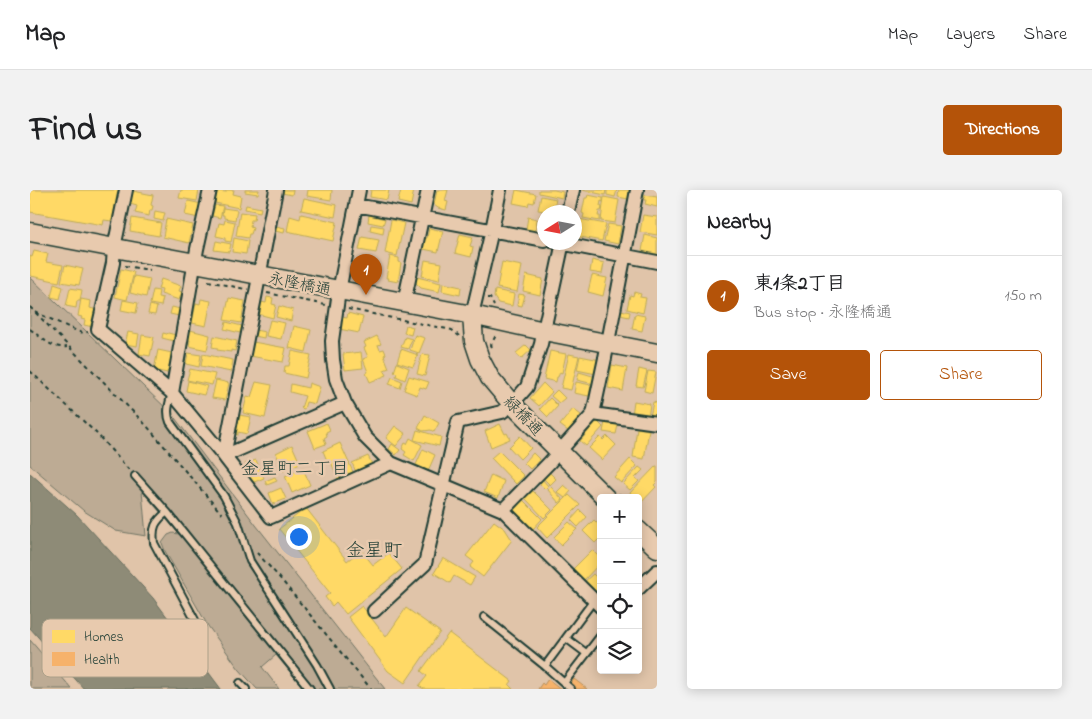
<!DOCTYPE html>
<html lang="en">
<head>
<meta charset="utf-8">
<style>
  body { margin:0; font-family:"Indie Flower","Klee One",sans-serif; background:#f2f2f2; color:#202124 }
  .controls { position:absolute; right:15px; bottom:15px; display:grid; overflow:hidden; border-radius:5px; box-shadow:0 2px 12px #0003 }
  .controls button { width:45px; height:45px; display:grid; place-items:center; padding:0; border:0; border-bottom:1px solid #e0e0e0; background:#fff; color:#202124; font:25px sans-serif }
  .compass { position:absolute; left:507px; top:15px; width:45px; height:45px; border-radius:50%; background:#fff; box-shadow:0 2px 12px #0003; rotate:259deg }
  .you { position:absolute; left:268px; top:346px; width:18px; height:18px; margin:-12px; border:4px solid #fff; border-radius:50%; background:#1a73e8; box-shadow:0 0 0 8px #1a73e833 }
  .badge { display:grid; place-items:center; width:32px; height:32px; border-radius:50%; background:#b45309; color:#fff; font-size:16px; font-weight:700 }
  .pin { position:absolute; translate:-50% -41px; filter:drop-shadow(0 1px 2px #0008) }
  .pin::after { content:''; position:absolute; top:26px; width:18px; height:15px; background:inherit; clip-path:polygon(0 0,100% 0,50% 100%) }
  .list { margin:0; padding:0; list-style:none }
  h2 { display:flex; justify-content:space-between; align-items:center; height:65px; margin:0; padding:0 20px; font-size:21px }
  h2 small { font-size:16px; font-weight:400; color:#757577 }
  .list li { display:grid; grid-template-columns:32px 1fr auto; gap:15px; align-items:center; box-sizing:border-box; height:80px; padding:0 20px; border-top:1px solid #e0e0e0 }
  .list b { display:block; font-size:19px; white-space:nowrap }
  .list p { margin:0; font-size:16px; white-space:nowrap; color:#757577 }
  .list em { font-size:16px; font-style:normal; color:#757577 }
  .actions { display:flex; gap:10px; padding:15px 20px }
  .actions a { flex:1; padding:11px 0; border:1px solid #b45309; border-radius:5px; text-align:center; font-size:18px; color:#b45309 }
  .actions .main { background:#b45309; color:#fff }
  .icon { flex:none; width:28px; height:28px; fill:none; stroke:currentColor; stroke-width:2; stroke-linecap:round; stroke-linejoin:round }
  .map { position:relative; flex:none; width:627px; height:499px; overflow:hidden; border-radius:5px }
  header { display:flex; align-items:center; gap:30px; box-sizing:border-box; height:70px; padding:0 25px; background:#fff; border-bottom:1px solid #e0e0e0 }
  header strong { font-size:24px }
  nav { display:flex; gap:28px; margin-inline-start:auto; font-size:18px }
  .intro { display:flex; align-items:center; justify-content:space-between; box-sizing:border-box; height:120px; padding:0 30px }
  h1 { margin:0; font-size:35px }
  .button { padding:12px 22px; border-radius:5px; background:#b45309; color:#fff; font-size:18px; font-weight:700 }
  main { display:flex; gap:30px; padding:0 30px }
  aside { flex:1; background:#fff; border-radius:5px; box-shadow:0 2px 12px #0003 }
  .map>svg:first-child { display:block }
  .green { fill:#bdab94; stroke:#6e7464 }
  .water { fill:#8e8b77; stroke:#626c5c }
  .homes { fill:#ffd966; stroke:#bcaa57 }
  .health { fill:#f6b26b; stroke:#b68f5a }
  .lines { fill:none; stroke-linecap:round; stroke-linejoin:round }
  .lane-casing { stroke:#1f3d34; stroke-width:10 }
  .street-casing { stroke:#1f3d34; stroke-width:16 }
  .secondary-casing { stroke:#1f3d34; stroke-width:21 }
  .path { stroke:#1f3d34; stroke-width:2; stroke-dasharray:4 4; stroke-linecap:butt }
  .lane { stroke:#e8caae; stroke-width:6 }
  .street { stroke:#e8caae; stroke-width:12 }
  .secondary { stroke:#e8caae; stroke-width:18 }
  .labels { text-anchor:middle; stroke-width:5; stroke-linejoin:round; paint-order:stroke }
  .street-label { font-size:16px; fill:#1f3d34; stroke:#e8caae }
  .neighbourhood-label { font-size:18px; fill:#1f3d34; stroke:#e8caae }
  .quarter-label { font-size:19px; fill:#1f3d34; stroke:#e8caae }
  .key { fill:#e8caae; stroke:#aca089; stroke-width:1 }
  .key-label { font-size:14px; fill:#1f3d34 }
</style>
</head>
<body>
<header>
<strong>Map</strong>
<nav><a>Map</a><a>Layers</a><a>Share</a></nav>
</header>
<div class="intro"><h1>Find us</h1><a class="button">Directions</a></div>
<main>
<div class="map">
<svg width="627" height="499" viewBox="0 0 627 499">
  <rect width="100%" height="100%" fill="#e0c4a9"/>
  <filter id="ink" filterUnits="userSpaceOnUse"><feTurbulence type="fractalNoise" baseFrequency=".02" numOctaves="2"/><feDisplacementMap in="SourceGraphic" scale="10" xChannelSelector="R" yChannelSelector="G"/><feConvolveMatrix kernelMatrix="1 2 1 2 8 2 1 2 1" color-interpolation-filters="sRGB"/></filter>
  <g filter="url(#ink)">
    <path class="green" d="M0 87 142 224 226 335 355 499H274L246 465 232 477 249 499H227L209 479 178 436 135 361 132 353 138 345 143 343 149 344 112 301 116 346 86 341 54 321 0 275Z
      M0 450 42 499H0Z"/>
    <path class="water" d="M0 283 47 325 123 408 191 499H54L0 438Z"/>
    <path class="homes" d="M0 0H88L82 31 74 30 73 35 0 22Z
      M151 0H169L167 11 149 8Z
      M196 0H204L203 4 211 6 209 18 185 13 187 1 196 2Z
      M215 0H229L228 4 215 2Z
      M252 0H263L262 5 252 3Z
      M278 0H302L301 10 277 6Z
      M341 0H359L357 10 340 7Z
      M371 0H384L381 15 368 12Z
      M407 0H418L415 11 418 12 416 20 408 18 404 15Z
      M486 0 506 4 504 13 499 12 498 16 483 13Z
      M509 0H524L533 2 532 8 509 3Z
      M552 0H576L575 5Z
      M577 0H587L585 7 577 5Z
      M589 0H599L598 9 588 7Z
      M103 1 123 5 121 15 123 16 122 20H120L119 26 105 23 107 16 100 14Z
      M558 5 573 8V12L571 11 570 16 572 17 571 21H569L568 26H570V31L553 28 554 24 552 23 555 8H557Z
      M615 5 627 7V17L615 14 616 10H614Z
      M511 6 526 9 523 22 508 20Z
      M574 7 589 10 585 33 571 31Z
      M274 8 307 15 305 27 271 20Z
      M158 11 172 14 169 28 155 25Z
      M185 15 193 16 190 28 182 26Z
      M216 15 231 18 230 22 215 19Z
      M193 18 207 20 205 30 194 28V25H192Z
      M125 21 135 23 133 31 124 29Z
      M210 22 225 24 224 30H221L220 37 223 38 221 44H219L218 48 206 46Z
      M271 24 307 32 303 51 257 41 260 26 270 29Z
      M339 25 355 29 353 35 338 32Z
      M510 25 514 26V41L507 39Z
      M613 25 627 27V45L610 42Z
      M498 27 507 29 505 42 499 41V40L496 39Z
      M102 28 131 33 129 46 100 41Z
      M136 29 163 35 159 53 133 47Z
      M548 29 576 34 572 51 545 46Z
      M195 30 205 32 201 52 195 51V48L186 46 189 33 194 34Z
      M361 30 374 33 367 66 355 63Z
      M578 34 591 36 588 54 574 51Z
      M341 35 354 37 353 44 340 41Z
      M246 36 255 38 254 43 245 41Z
      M399 38 413 41 408 62 393 59 395 48H397Z
      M430 44 443 47 440 56 443 57 441 67 425 63Z
      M615 45 627 48V64L612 61Z
      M332 47 349 50 346 63 329 60Z
      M204 48 218 51 216 64 202 62Z
      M186 51 201 54 199 62 184 60Z
      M4 61 18 64 16 72 33 75 29 92 1 86 0 85V66L2 67Z
      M360 66 369 68V72L371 73 368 92 358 90 359 88H356Z
      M395 70 412 73 409 90 392 86Z
      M562 70 574 73 572 84 560 82Z
      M472 72 492 76 487 102 467 98Z
      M35 75 53 79 49 95 31 92Z
      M91 79 104 82 97 110 85 107Z
      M496 85 513 89 510 105 493 101Z
      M562 85 577 88 573 106 558 102Z
      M104 86 120 89 116 107 100 103Z
      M387 87 411 93 409 102 391 98 386 93Z
      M131 89 151 96 149 101 152 102 149 110 131 104 132 100 128 99Z
      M413 93 431 97 430 105 412 101Z
      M24 94 33 97 30 109 21 107Z
      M40 98 52 100 50 111H47L46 118 36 116Z
      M123 100 129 101 128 107 133 108 131 116 120 114Z
      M465 100 484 104 482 116 468 113 464 107Z
      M604 102 611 104 610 107 616 108 613 123 597 119 600 105 603 106Z
      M489 104 495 105 492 116 487 115Z
      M237 107 243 108 242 114 246 115 243 128 228 124 231 112 236 113Z
      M199 108 215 111 211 133 194 130Z
      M51 109 61 111 60 118 67 120 63 137 54 135 55 130 51 129 52 127 48 126Z
      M171 109 181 111 176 136 162 133 166 113 170 114Z
      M93 110 108 113 106 123 91 120Z
      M120 115 127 117 125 125 118 124Z
      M249 116 263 120 261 131 246 127Z
      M142 117 150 119 149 126 140 124Z
      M591 120 600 122 599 127 590 125Z
      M318 123 333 127 329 143 309 139 311 127 317 128Z
      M605 124 615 126 612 141 602 139Z
      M240 130 255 133 251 149 236 146Z
      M196 132 212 136 210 143 194 139Z
      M376 135 383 137 381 145 374 143Z
      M264 136 281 140 276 162 259 158Z
      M160 140 180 145 177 160 159 156 160 150H158Z
      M225 140 235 142 234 148 224 146Z
      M98 142 109 144 107 156 95 154Z
      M133 143 137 144 138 143 146 145 144 151 132 148Z
      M112 145 124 147 120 166 109 164Z
      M385 145 395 148 389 163 380 160Z
      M184 146 207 151 205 161 201 160V162L187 160V158L182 157Z
      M347 146 351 154 348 155 350 160 354 159 356 164 354 165 359 178 354 180 357 185 340 192 336 183 338 182 333 169 338 167 334 158 336 157 334 152Z
      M375 147 382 149 378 159 371 157Z
      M223 152 256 158 253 172 220 166Z
      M496 155 501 160 491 169 486 163Z
      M371 159 388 165 383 177 367 172Z
      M128 160 142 163 137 183 124 180Z
      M262 161 281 165 276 188 254 183 255 176H259Z
      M520 161 536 164 532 183 530 182 528 187H527L526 192 514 189Z
      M331 162 333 178 315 180 313 164Z
      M158 163 171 165 169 177 156 174Z
      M173 164 203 170 201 182 171 176Z
      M392 164 400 165 395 186 387 184Z
      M539 164 549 166 541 200 531 198Z
      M550 166 570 170 566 184 547 180Z
      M367 173 379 178 375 190 366 186 367 183 364 182Z
      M582 175 597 178 593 201 578 198Z
      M160 179 185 184 182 195 157 190Z
      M609 179 617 181 613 197 606 196Z
      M618 181 626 182 622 203 614 201Z
      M549 182 566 187 564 194 547 190Z
      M379 186 399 192 396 199 390 197 387 205 374 200Z
      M362 187 372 191 370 198 359 194Z
      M186 190 199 193 195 210 182 208Z
      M158 191 177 196 174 205 156 201Z
      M226 192 242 195 235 228 213 223 217 206 221 207Z
      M546 192 561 195 559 206 544 203Z
      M279 193 290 197 285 214 276 212 274 219 271 218 275 206 260 202 261 194 278 198Z
      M513 193 522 202 509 216 500 208Z
      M527 200 535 208 529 213 521 206Z
      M520 208 528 216 518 227 510 219Z
      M604 211 620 214 618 228 602 225Z
      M623 212 627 213V228L620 227Z
      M543 219 551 225 538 241 530 235Z
      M209 225 221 227 217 244 208 242V245L205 244Z
      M395 225 409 233 404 242 401 240 393 241 388 238Z
      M567 231 573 237 556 256 550 251Z
      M575 232 588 235 586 244 573 242Z
      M297 233 300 240 296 242 297 246 294 248 296 254 285 258 278 241Z
      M470 234 475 244 477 243 480 249 461 257 455 241Z
      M365 236 376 244 366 256 356 248Z
      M607 238 619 240 614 269 603 267Z
      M387 240 411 247 409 256 384 250Z
      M490 246 501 258 490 269 479 257Z
      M577 246 586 255 572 270 559 258 570 247 573 250Z
      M380 248 392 255 384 271 374 265 376 262 372 259 375 253 377 254Z
      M310 253 323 282 308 289 301 272 298 273 293 261Z
      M362 254 370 260 366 265 359 259Z
      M262 255 270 273 253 281 246 263Z
      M393 259 405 265 398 281 386 275Z
      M469 261 494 286 486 294 461 268Z
      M503 263 510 270 500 279 494 273Z
      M338 266 342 274 326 282 322 273Z
      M600 269 607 276 591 293 584 287Z
      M226 270 234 288 222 293 215 274Z
      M626 276H627V292L624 295 626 297 609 315 608 308H601L598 305Z
      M609 277 613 280 605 288 609 291 600 300 593 294Z
      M273 278 280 295 262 303 255 286Z
      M519 282 526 289 520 295 513 288Z
      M461 285 474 291 468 308 454 302Z
      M245 287 247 291 237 295 235 291Z
      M512 289 518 296 515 299 508 292Z
      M534 295 541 301 535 308 527 302Z
      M521 297 533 310 529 313 518 300Z
      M251 298 256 309 243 314 239 303Z
      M503 301 522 320 514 328 495 308Z
      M539 305 550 315 517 348 507 337Z
      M493 310 512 329 502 340 483 321Z
      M276 318 317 371 331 360 343 375 359 363 372 379 316 424 306 412 302 416 295 407 300 403 249 339Z
      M550 320 557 327 548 337 541 330Z
      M564 330 571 337V347L565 353 553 341Z
      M464 331 475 339 482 350 453 387 440 377 444 372 436 366Z
      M539 332 547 339 531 355 524 347Z
      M562 360 571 369V372L553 391 542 380Z
      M413 368 445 387 440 395 424 386 420 393 404 383Z
      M563 384 571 392V412L553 393Z
      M332 416 356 447 376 418 410 442 375 493 358 481 318 427Z
      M419 443 482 491 479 495 483 499H394L389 496 397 486 391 481Z"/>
    <path class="health" d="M518 489 531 499H508L512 493 514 495Z
      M544 489 557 499H543L545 496 541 493Z"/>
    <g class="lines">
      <defs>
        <path id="lane" d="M142 203C139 213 136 222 140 232L194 306 208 333 220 371 287 475 300 499
          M105 286 137 322 280 499
          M137 322C125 332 122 337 124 353L165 430
          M454 427 515 476
          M536 448 556 463
          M210 493 216 499
          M534 493 571 445
          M541 499 515 476 564 410"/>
        <path id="street" d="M96 0 84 58 83 73 68 139 142 203 194 266 241 327 361 273
          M329 0 309 101 302 151 303 170 306 189 315 213 335 247 361 273 473 320 571 417
          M326 15 514 50
          M538 22 543 0
          M525 52 627 72
          M374 113 398 0
          M442 125 462 40 470 0
          M142 203 167 59 180 0
          M563 224 575 168 607 0
          M194 266 246 0
          M194 266 315 213
          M473 320 519 273 563 224 627 233
          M608 399 627 381
          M344 421 395 374 428 232 472 222 482 214 497 197 511 154 533 52"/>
        <path id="secondary" d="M0 42 442 125 514 141 627 163
          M442 125 444 151 450 169 460 188 482 214 576 308
          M608 340 627 358"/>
      </defs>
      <use href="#lane" class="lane-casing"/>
      <use href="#street" class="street-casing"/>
      <use href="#secondary" class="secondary-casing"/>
      <path class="path" d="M95 76 120 80
        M178 91 215 99
        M237 103 296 115
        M458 108H460L464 116
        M0 117 116 235 192 324
        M318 119 422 140 429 146
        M5 122 47 141 53 143 58 142
        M0 139C12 148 22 159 37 157
        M462 157 461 155 466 145
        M0 181 67 244 99 280
        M589 304 593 308
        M608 322 613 327
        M227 363 249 387 341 499"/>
      <use href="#lane" class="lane"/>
      <use href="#street" class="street"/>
      <use href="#secondary" class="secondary"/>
    </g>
  </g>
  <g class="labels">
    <g class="street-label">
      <text transform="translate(270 93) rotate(11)" y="6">永隆橋通</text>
      <text transform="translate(494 225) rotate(46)" y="6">緑橋通</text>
    </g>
    <g class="neighbourhood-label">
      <text x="265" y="284">金星町二丁目</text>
    </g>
    <g class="quarter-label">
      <text x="344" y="366">金星町</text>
    </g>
  </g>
  <rect x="12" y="429" width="166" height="58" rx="8" class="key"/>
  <rect x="22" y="440" width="23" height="13" fill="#ffd966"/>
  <rect x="22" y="462" width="23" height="14" fill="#f6b26b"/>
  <g class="key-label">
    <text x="54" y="451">Homes</text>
    <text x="54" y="474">Health</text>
  </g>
</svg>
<div class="controls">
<button>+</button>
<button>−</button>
<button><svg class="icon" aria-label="locate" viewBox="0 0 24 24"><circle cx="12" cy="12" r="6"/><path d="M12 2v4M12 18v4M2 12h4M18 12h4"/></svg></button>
<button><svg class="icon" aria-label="layers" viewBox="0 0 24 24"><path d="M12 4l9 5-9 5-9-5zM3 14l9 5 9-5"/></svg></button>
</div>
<svg class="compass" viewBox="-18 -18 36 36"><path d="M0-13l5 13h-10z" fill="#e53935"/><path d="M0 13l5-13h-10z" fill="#757577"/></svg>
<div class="you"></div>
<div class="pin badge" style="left:336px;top:105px">1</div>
</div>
<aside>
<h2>Nearby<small></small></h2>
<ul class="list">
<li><span class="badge">1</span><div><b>東1条2丁目</b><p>Bus stop · 永隆橋通</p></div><em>150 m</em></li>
</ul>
<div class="actions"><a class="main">Save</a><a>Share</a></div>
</aside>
</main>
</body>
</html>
